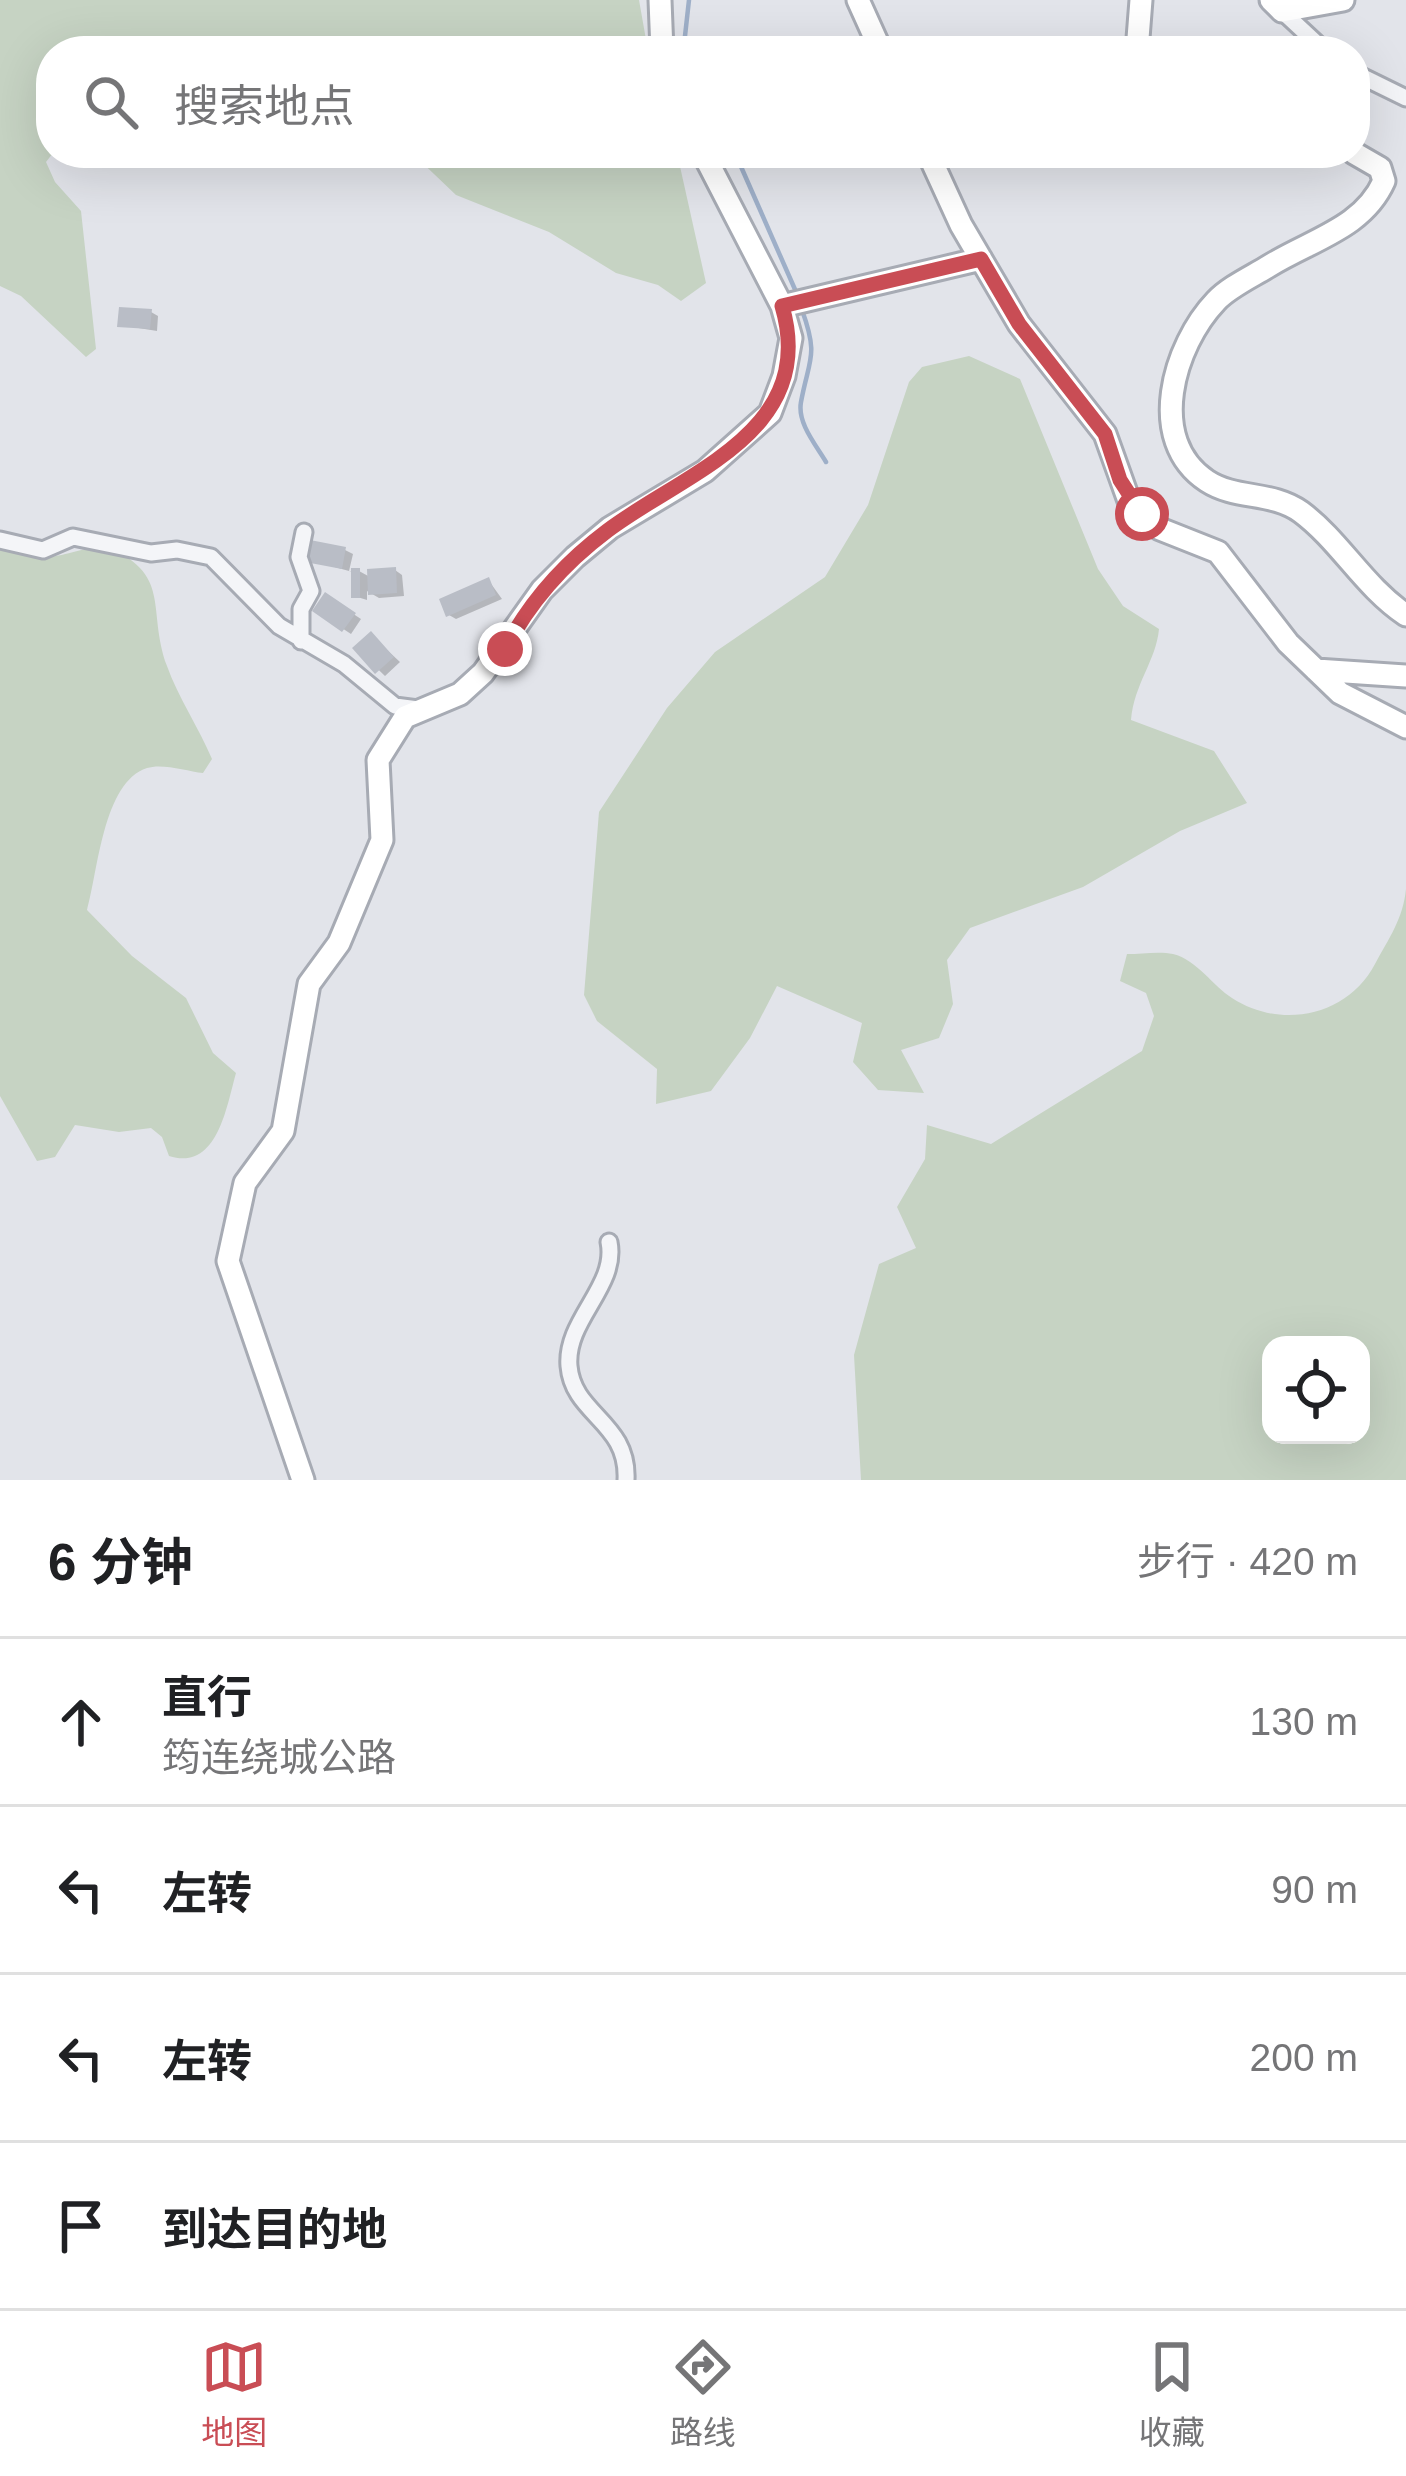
<!DOCTYPE html>
<html lang="zh">
<head>
<meta charset="utf-8">
<style>
  body { margin:0; font-family:Arial,"Noto Sans SC",sans-serif; background:#f6f6f6; color:#202124 }
  .controls { position:absolute; right:36px; bottom:36px; display:grid; overflow:hidden; border-radius:24px; box-shadow:0 12px 48px #0002 }
  .controls button { width:108px; height:108px; display:grid; place-items:center; padding:0; border:0; border-bottom:3px solid #e0e0e0; background:#fff; color:#202124; font:60px sans-serif }
  .stop { position:absolute; width:36px; height:36px; margin:-27px; border:9px solid #c94d55; border-radius:50%; background:#fff }
  .stop.end { background:#c94d55; border-color:#fff; box-shadow:0 3px 12px #0008 }
  .list { margin:0; padding:0; list-style:none }
  h2 { display:flex; justify-content:space-between; align-items:center; height:156px; margin:0; padding:0 48px; font-size:51px }
  h2 small { font-size:39px; font-weight:400; color:#757577 }
  .list li { display:grid; grid-template-columns:78px 1fr auto; gap:36px; align-items:center; box-sizing:border-box; height:168px; padding:0 48px; border-top:3px solid #e0e0e0 }
  .list b { display:block; font-size:45px; white-space:nowrap }
  .list p { margin:0; font-size:39px; white-space:nowrap; color:#757577 }
  .list em { font-size:39px; font-style:normal; color:#757577 }
  .icon { flex:none; width:66px; height:66px; fill:none; stroke:currentColor; stroke-width:2; stroke-linecap:round; stroke-linejoin:round }
  .map { position:relative; flex:none; width:1406px; height:1480px; overflow:hidden }
  .search { position:absolute; background:#fff; box-shadow:0 12px 48px #0002; left:36px; right:36px; top:36px; height:132px; display:flex; align-items:center; gap:30px; box-sizing:border-box; padding:0 42px; border-radius:48px; color:#757577; font-size:45px }
  .sheet { height:828px; background:#fff }
  nav { display:flex; justify-content:space-around; align-items:center; box-sizing:border-box; height:168px; border-top:3px solid #e0e0e0; background:#fff; font-size:33px; color:#757577 }
  nav a { display:grid; justify-items:center; gap:6px }
  nav .on { color:#c94d55 }
  .map>svg:first-child { display:block }
  .green { fill:#c6d3c3; fill-rule:evenodd }
  .shadow { fill:#0003 }
  .lines { fill:none; stroke-linecap:round; stroke-linejoin:round }
  .stream { stroke:#9eafc8; stroke-width:4.5 }
  .building { fill:#b9bdc6 }
  .street-casing { stroke:#a7abb4; stroke-width:21 }
  .secondary-casing { stroke:#a7abb4; stroke-width:27 }
  .street { stroke:#f4f5f8; stroke-width:15 }
  .secondary { stroke:#fff; stroke-width:21 }
  .route { stroke:#c94d55; stroke-width:15 }
</style>
</head>
<body>
<div class="map">
<svg width="1406" height="1480" viewBox="0 0 1406 1480">
  <rect width="100%" height="100%" fill="#e2e4ea"/>
  <path class="green" d="M0 0H639L648 51H51L53 153 46 162 55 182 81 211 96 349 86 357 21 296 0 286Z
    M412 153H677L706 283 681 301 658 285 616 273 549 232 456 195Z
    M969 356 1020 379 1098 569 1123 606 1159 629C1156 661 1134 684 1131 720L1214 751 1247 803 1180 831 1083 887 970 928 947 960 953 1004 939 1038 901 1050 924 1093 878 1090 853 1062 862 1023 777 986 750 1038 711 1091 656 1104 657 1069 597 1021 584 995 599 812 667 708 715 652 825 577 868 505 909 382 922 367Z
    M103 545C174 574 146 608 167 666 178 697 199 728 212 759L203 773C187 771 162 763 147 768 103 782 98 872 87 910L132 956 186 998 213 1053 236 1073C226 1109 217 1171 169 1156L162 1137 151 1128 119 1132 75 1125 55 1157 37 1161 0 1096V548C45 566 59 554 103 545Z
    M1406 889V1480H861L854 1355 879 1264 916 1248 897 1207 925 1159 927 1125 991 1144 1142 1051 1154 1016 1146 993 1120 981 1127 954C1141 954 1160 951 1173 954 1197 960 1213 986 1232 998 1281 1030 1348 1016 1375 964 1389 938 1403 919 1406 889ZM1271 1345H1361V1435H1271Z"/>
  <path class="shadow" d="M151 312 158 316 157 331 120 325Z
    M345 550 353 554 349 571 309 560Z
    M395 570 402 575 404 596 379 598 367 591V600L354 596V572L349 571H359L370 577Z
    M489 581 502 599 456 619 449 615Z
    M326 596 361 619 351 634 316 611Z
    M371 635 400 662 385 676 356 648Z"/>
  <g class="lines">
    <path class="stream" d="M689 0 685 36 691 51
      M735 153 797 294
      M802 310C819 357 809 358 801 402 797 423 816 445 826 462"/>
  </g>
  <path class="building" d="M119 307 152 309 150 329 117 327Z
    M310 540 346 547 342 569 305 562Z
    M396 567 397 593 368 595 367 569Z
    M351 568H360V598H351Z
    M489 577 496 595 446 617 439 599Z
    M325 592 356 613 342 632 312 611Z
    M371 631 394 657 375 674 352 648Z"/>
  <g class="lines">
    <defs>
      <path id="street" d="M1282 11 1325 51
        M1355 73 1406 98
        M0 540 43 550 73 537 151 553 177 550 211 557 279 626 344 664 395 706 418 709
        M301 641V609L311 591 299 557 304 532
        M609 1242C618 1286 565 1320 569 1366 573 1415 629 1422 626 1480"/>
      <path id="secondary" d="M660 0 662 51
        M858 0 881 51
        M1271 0 1282 11 1343 0
        M1137 51 1141 0
        M928 153 961 225 1019 324 1105 434 1129 501 1160 529 1218 552 1288 643 1340 693 1406 727
        M1354 153 1380 168 1384 181C1363 228 1313 239 1269 266 1253 276 1229 287 1216 301 1174 345 1145 440 1207 481 1236 500 1272 491 1301 512 1340 541 1364 587 1406 615
        M782 306 981 259
        M1316 670 1406 676
        M303 1480 228 1261 245 1183 283 1131 309 984 339 943 382 840 378 760 405 717 460 694 483 673 542 590 575 557 610 528 705 471 770 413 784 376 791 338 782 306 703 153"/>
    </defs>
    <use href="#street" class="street-casing"/>
    <use href="#secondary" class="secondary-casing"/>
    <use href="#street" class="street"/>
    <use href="#secondary" class="secondary"/>
  </g>
  <g class="lines">
    <path class="route" d="M505 649C530 601 563 564 607 531 685 472 819 432 782 306L981 259 1019 324 1105 434 1120 480 1142 514"/>
  </g>
</svg>
<div class="controls">
<button><svg class="icon" aria-label="locate" viewBox="0 0 24 24"><circle cx="12" cy="12" r="6"/><path d="M12 2v4M12 18v4M2 12h4M18 12h4"/></svg></button>
</div>
<div class="stop" style="left:1142px;top:514px"></div>
<div class="stop end" style="left:505px;top:649px"></div>
<div class="search"><svg class="icon" aria-label="search" viewBox="0 0 24 24"><circle cx="10" cy="10" r="6"/><path d="M15 15l6 6"/></svg>搜索地点</div>
</div>
<section class="sheet">
<h2>6 分钟<small>步行 · 420 m</small></h2>
<ul class="list">
<li><svg class="icon" aria-label="ahead" viewBox="0 0 24 24"><path d="M12 20V5M6 11l6-6 6 6"/></svg><div><b>直行</b><p>筠连绕城公路</p></div><em>130 m</em></li>
<li><svg class="icon" aria-label="left" viewBox="0 0 24 24"><path d="M17 20v-9H6M10 6l-5 5 5 5"/></svg><div><b>左转</b></div><em>90 m</em></li>
<li><svg class="icon" aria-label="left" viewBox="0 0 24 24"><path d="M17 20v-9H6M10 6l-5 5 5 5"/></svg><div><b>左转</b></div><em>200 m</em></li>
<li><svg class="icon" aria-label="arrive" viewBox="0 0 24 24"><path d="M6 21V4h12l-3 4 3 4H6"/></svg><div><b>到达目的地</b></div></li>
</ul>
</section>
<nav>
<a class="on"><svg class="icon" aria-label="map" viewBox="0 0 24 24"><path d="M3 6l6-2 6 2 6-2v14l-6 2-6-2-6 2zM9 4v14M15 6v14"/></svg>地图</a>
<a><svg class="icon" aria-label="directions" viewBox="0 0 24 24"><path d="M12 3l9 9-9 9-9-9zM9 14v-3h6M13 9l2 2-2 2"/></svg>路线</a>
<a><svg class="icon" aria-label="saved" viewBox="0 0 24 24"><path d="M7 4h10v16l-5-4-5 4z"/></svg>收藏</a>
</nav>
</body>
</html>
